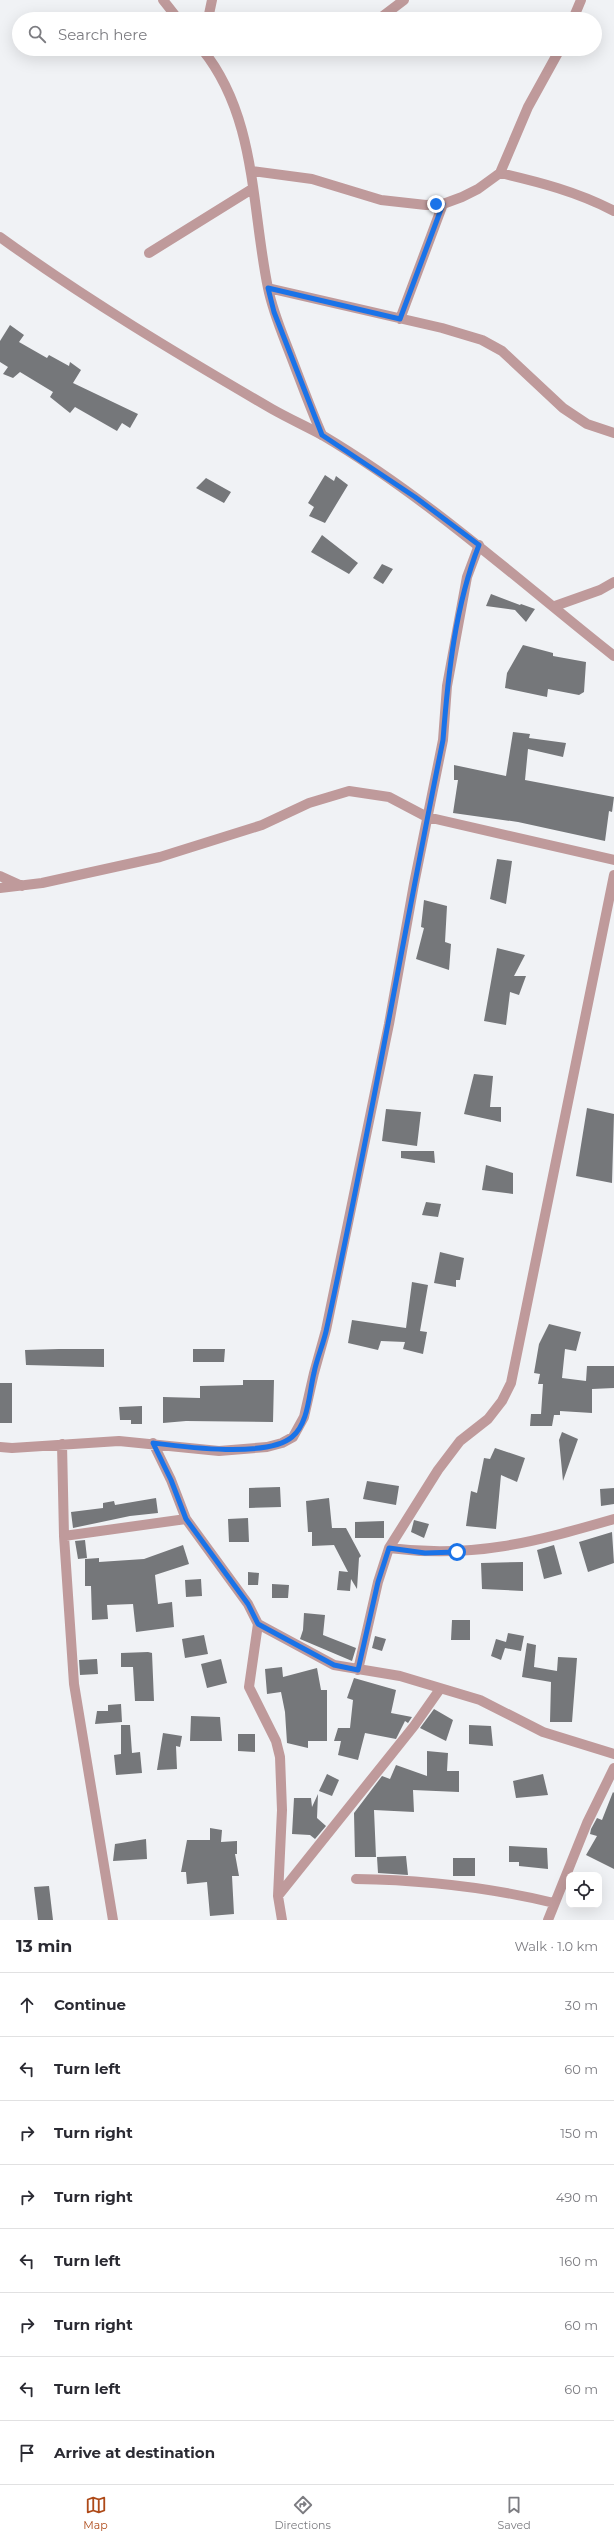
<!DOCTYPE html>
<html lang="en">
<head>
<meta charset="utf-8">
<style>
  body { margin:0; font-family:Montserrat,sans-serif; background:#f2f2f3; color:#2b2b33 }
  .controls { position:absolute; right:12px; bottom:12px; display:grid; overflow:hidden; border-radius:8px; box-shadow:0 4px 16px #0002 }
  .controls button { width:36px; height:36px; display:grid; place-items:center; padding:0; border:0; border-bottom:1px solid #e1e1e2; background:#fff; color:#2b2b33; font:20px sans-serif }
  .stop { position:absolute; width:12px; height:12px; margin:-9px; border:3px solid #1a73e8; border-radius:50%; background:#fff }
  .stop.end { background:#1a73e8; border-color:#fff; box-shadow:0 1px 4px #0008 }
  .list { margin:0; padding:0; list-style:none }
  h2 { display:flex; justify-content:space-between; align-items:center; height:52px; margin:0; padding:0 16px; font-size:17px }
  h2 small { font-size:13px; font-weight:400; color:#7c7c81 }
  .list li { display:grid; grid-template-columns:26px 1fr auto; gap:12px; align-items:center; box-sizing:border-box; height:64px; padding:0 16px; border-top:1px solid #e1e1e2 }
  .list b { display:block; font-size:15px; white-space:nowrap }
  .list em { font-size:13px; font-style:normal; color:#7c7c81 }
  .icon { flex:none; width:22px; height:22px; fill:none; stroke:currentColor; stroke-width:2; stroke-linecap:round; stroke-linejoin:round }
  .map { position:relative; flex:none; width:614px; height:1920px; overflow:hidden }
  .search { position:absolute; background:#fff; box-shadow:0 4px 16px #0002; left:12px; right:12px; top:12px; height:44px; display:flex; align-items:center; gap:10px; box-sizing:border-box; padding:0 14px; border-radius:22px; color:#7c7c81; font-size:15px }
  .sheet { height:564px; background:#fff }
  nav { display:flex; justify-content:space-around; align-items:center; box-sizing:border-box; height:56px; border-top:1px solid #e1e1e2; background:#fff; font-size:11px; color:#7c7c81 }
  nav a { display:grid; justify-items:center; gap:2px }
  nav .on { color:#ae4a18 }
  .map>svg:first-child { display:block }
  .building { fill:#75777a }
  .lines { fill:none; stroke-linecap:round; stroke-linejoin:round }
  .minor { stroke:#bf9a9b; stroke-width:10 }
  .tertiary { stroke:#bf9a9b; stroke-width:10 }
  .route { stroke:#1a73e8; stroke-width:5 }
</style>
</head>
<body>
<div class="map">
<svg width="614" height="1920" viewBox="0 0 614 1920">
  <rect width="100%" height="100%" fill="#f0f2f5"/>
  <path class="building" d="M10 325 24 335 19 342 47 358 49 355 69 366 70 362 81 370 73 383 138 414 130 428 122 423 117 431 75 407 70 413 50 397 53 392 20 372 13 378 3 374 8 367 0 362V341Z
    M325 475 334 481 336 476 348 485 325 523 309 516 314 507 308 503Z
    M206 478 231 492 224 503 196 488Z
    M322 535 358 563 349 574 311 552Z
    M382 564 393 569 383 584 373 578Z
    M491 594 520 605 521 604 535 609 526 622 515 610 486 606Z
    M523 645 553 653V656L586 662 584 692 579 695 548 689 547 697 505 688 507 673Z
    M513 732 530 734 529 738 566 743 563 757 528 749 525 780 614 797 612 812 609 811 605 841 518 822 453 813 458 780H454V765L506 776Z
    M497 859 512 861 506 904 490 899Z
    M424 900 447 906 445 942 451 944 449 970 416 959 424 928 421 927Z
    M497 948 525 955 514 976H526L519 995 510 992 506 1025 484 1021Z
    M474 1074 493 1076 490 1107H501V1122L464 1114Z
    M587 1108 614 1114 612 1183 576 1176Z
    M386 1109 421 1112 417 1146 382 1141Z
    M401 1151H434L435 1163 401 1158Z
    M486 1165 513 1173V1194L482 1190Z
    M426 1202 441 1204 438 1217 422 1215Z
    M440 1252 464 1258 460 1280H456V1287L434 1283Z
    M412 1282 428 1285 420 1331 427 1332 423 1354 403 1349 405 1342 381 1341 378 1350 348 1343 352 1320 406 1328Z
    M549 1324 581 1332 576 1351 565 1349 562 1378 586 1381 587 1366H614V1388L592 1389V1413L560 1411V1415H554L552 1426H530L531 1414H541L543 1384H538L540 1374 534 1373 539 1344Z
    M59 1349H104V1367L26 1365 25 1350Z
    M193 1349H225L224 1362H193Z
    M243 1380H274L273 1422 186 1421 163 1423V1397L200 1398V1386L243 1385Z
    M0 1383H12V1423H0Z
    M142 1406V1424H131V1420H120L119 1407Z
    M562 1432 578 1439 563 1481 559 1440Z
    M495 1448 525 1458 517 1482 501 1475 496 1529 466 1526 471 1491 477 1493 484 1458 490 1459Z
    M367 1481 399 1486 396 1505 363 1499Z
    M280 1487 281 1507 249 1508V1488Z
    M614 1488V1504L601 1506 600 1489Z
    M156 1498 158 1513 130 1516 73 1528 71 1512 103 1508V1503L114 1501 115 1505Z
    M329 1498 332 1528H346L361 1556 359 1558 357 1589 351 1579 350 1591 337 1590 339 1571 348 1572 334 1545 312 1546V1532H308L306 1501Z
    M248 1518 249 1542H229L228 1519Z
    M414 1520 429 1524 424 1538 411 1532Z
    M384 1521V1538H355V1522Z
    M612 1532 614 1563 588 1572 579 1542Z
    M85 1540 87 1558 78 1559 75 1541Z
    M183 1545 189 1564 155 1575 158 1604 172 1602 174 1627 136 1632 133 1604 107 1605 108 1619 92 1620 91 1586H85V1559L99 1558V1562L144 1559Z
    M554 1545 562 1574 544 1579 537 1550Z
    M523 1562V1591L482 1589 481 1563Z
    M248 1572 259 1573 258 1585H248Z
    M201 1579 202 1596 186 1597 185 1580Z
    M272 1584 289 1585 288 1598H272Z
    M304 1613 325 1615 323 1635 356 1648 352 1661 300 1639 303 1630Z
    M452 1620H470V1640H451Z
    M508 1633 524 1636 521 1651 505 1648 501 1660 491 1656 496 1639 506 1642Z
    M204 1635 208 1654 185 1658 182 1639Z
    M375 1636 386 1639 382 1651 372 1648Z
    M527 1643 536 1645 534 1667 557 1671 558 1657 577 1658 572 1722H550L551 1682 522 1677Z
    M148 1652 152 1653 154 1701H135L133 1667H121V1653Z
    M97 1659 98 1674 80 1675 79 1660Z
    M221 1659 227 1683 207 1688 201 1664Z
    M282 1667 283 1677 317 1668 321 1690H327V1741H308V1748L287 1743 285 1712 281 1692 267 1694 265 1669Z
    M354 1678 396 1690 391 1713 412 1717 408 1723 405 1721 396 1739 365 1733 358 1760 338 1755 341 1741H334L338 1728H350L353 1700 347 1698Z
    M121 1704 122 1722 95 1724 97 1711H108V1705Z
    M434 1709 453 1720 446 1741 420 1728Z
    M191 1716 220 1717 222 1741H190Z
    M121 1725H130L132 1753 140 1752 142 1773 116 1775 114 1755 121 1754Z
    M469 1725 491 1726 493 1746 469 1744Z
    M163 1733 182 1736 180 1747 176 1746 177 1769 157 1770Z
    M238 1734H255V1752L238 1751Z
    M427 1751 448 1753 447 1771H459V1792L413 1790 414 1812 374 1810 376 1857H355L354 1813 382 1776 390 1779 396 1765 427 1776Z
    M327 1774 339 1780 332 1796 319 1791Z
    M543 1774 548 1795 516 1798 513 1781Z
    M613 1792 614 1793V1869L586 1855 597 1836 590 1834 591 1829 597 1818 602 1820Z
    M318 1794 317 1818 326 1826 315 1839 310 1835 292 1834 294 1798H311L312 1807Z
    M210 1828 222 1830 221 1842 237 1841V1854H235L239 1876H232L234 1914 210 1916 207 1882 187 1884 186 1872H181L187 1840H210Z
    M146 1839 147 1859 113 1861 115 1844Z
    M509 1846 547 1848 548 1869 519 1866V1862H509Z
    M406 1856 408 1875 378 1873 377 1857Z
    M453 1858H475V1876H453Z
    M49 1886 53 1920H38L34 1887Z"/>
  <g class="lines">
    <path class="minor" d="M163 0 178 19
      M208 19 212 0
      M379 19 404 0
      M573 19 581 0
      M202 49C257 117 251 206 268 288 273 313 283 335 292 359 302 385 311 410 322 435
      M204 51 293 49
      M252 171 312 179 381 200 426 205 443 204 462 197 478 189 500 173 528 107 560 49
      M500 173C539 182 578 192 614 211
      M149 253 252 189
      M268 288 442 328 482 340 502 351 563 408 587 424 614 433
      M400 319 443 204
      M555 606 600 590 614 582
      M0 876 22 886
      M0 888 42 883 160 857 262 825 309 803 349 791 389 797 427 817 614 860
      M153 1443 171 1480 186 1519 248 1604 258 1624 334 1665 400 1676 480 1700 543 1732 614 1754
      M62 1444 64 1536 74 1684 113 1920
      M0 1447 12 1448 119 1441 219 1451 267 1447 282 1443 293 1437 304 1417 314 1373 326 1330 389 1024 414 884 443 740 447 686 467 577 479 545
      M64 1536 186 1519
      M389 1548C473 1559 534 1542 614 1519
      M258 1624 249 1687 276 1741 280 1757 282 1810 278 1896 282 1920
      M358 1670 378 1582 389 1548 438 1470 460 1441 488 1419 502 1401 511 1383 614 875
      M356 1879C424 1880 488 1887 554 1903
      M278 1896 414 1726 440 1689
      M548 1920 587 1823 614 1768"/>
    <path class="tertiary" d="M0 237C87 300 179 355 272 409 288 418 305 426 322 435 428 498 518 580 614 656"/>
  </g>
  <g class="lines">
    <path class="route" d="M436 204H443L400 319 268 288 274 312 322 435 415 497 479 545C455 606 448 675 443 740 403 936 370 1132 327 1327 324 1343 317 1357 314 1373 309 1392 309 1423 292 1437 267 1458 184 1447 153 1443L171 1480 186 1519 248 1604 258 1624 334 1665 358 1670 378 1582 389 1548 425 1553 457 1552"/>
  </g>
</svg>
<div class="controls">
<button><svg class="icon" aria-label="locate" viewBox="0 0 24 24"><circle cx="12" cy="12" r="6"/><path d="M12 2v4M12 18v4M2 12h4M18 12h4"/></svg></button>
</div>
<div class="stop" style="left:457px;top:1552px"></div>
<div class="stop end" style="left:436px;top:204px"></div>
<div class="search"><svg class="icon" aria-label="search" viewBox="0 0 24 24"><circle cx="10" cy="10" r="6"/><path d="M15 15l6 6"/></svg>Search here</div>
</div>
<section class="sheet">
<h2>13 min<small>Walk · 1.0 km</small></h2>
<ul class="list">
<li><svg class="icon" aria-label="ahead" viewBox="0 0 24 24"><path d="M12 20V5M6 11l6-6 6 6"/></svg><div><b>Continue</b></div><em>30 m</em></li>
<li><svg class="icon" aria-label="left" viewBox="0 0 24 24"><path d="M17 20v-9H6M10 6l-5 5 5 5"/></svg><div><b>Turn left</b></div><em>60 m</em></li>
<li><svg class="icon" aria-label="right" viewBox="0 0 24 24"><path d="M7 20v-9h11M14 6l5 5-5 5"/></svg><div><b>Turn right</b></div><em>150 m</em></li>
<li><svg class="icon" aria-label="right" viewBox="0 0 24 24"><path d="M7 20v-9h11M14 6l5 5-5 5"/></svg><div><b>Turn right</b></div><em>490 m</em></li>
<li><svg class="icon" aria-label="left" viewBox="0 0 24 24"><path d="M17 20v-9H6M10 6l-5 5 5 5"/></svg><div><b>Turn left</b></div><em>160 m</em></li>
<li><svg class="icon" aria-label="right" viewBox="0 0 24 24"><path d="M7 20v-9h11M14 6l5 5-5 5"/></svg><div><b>Turn right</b></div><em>60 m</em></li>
<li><svg class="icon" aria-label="left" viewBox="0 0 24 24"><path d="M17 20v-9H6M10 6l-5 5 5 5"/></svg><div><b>Turn left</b></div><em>60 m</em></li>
<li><svg class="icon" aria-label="arrive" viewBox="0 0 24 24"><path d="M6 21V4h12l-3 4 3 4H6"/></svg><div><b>Arrive at destination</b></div></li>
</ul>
</section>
<nav>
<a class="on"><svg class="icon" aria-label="map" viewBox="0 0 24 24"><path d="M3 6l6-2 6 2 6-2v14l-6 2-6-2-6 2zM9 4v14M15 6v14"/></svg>Map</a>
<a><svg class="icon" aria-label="directions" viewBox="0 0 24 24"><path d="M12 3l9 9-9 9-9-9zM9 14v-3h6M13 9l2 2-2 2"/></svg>Directions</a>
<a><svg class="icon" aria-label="saved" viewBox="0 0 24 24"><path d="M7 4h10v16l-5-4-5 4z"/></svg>Saved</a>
</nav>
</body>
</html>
